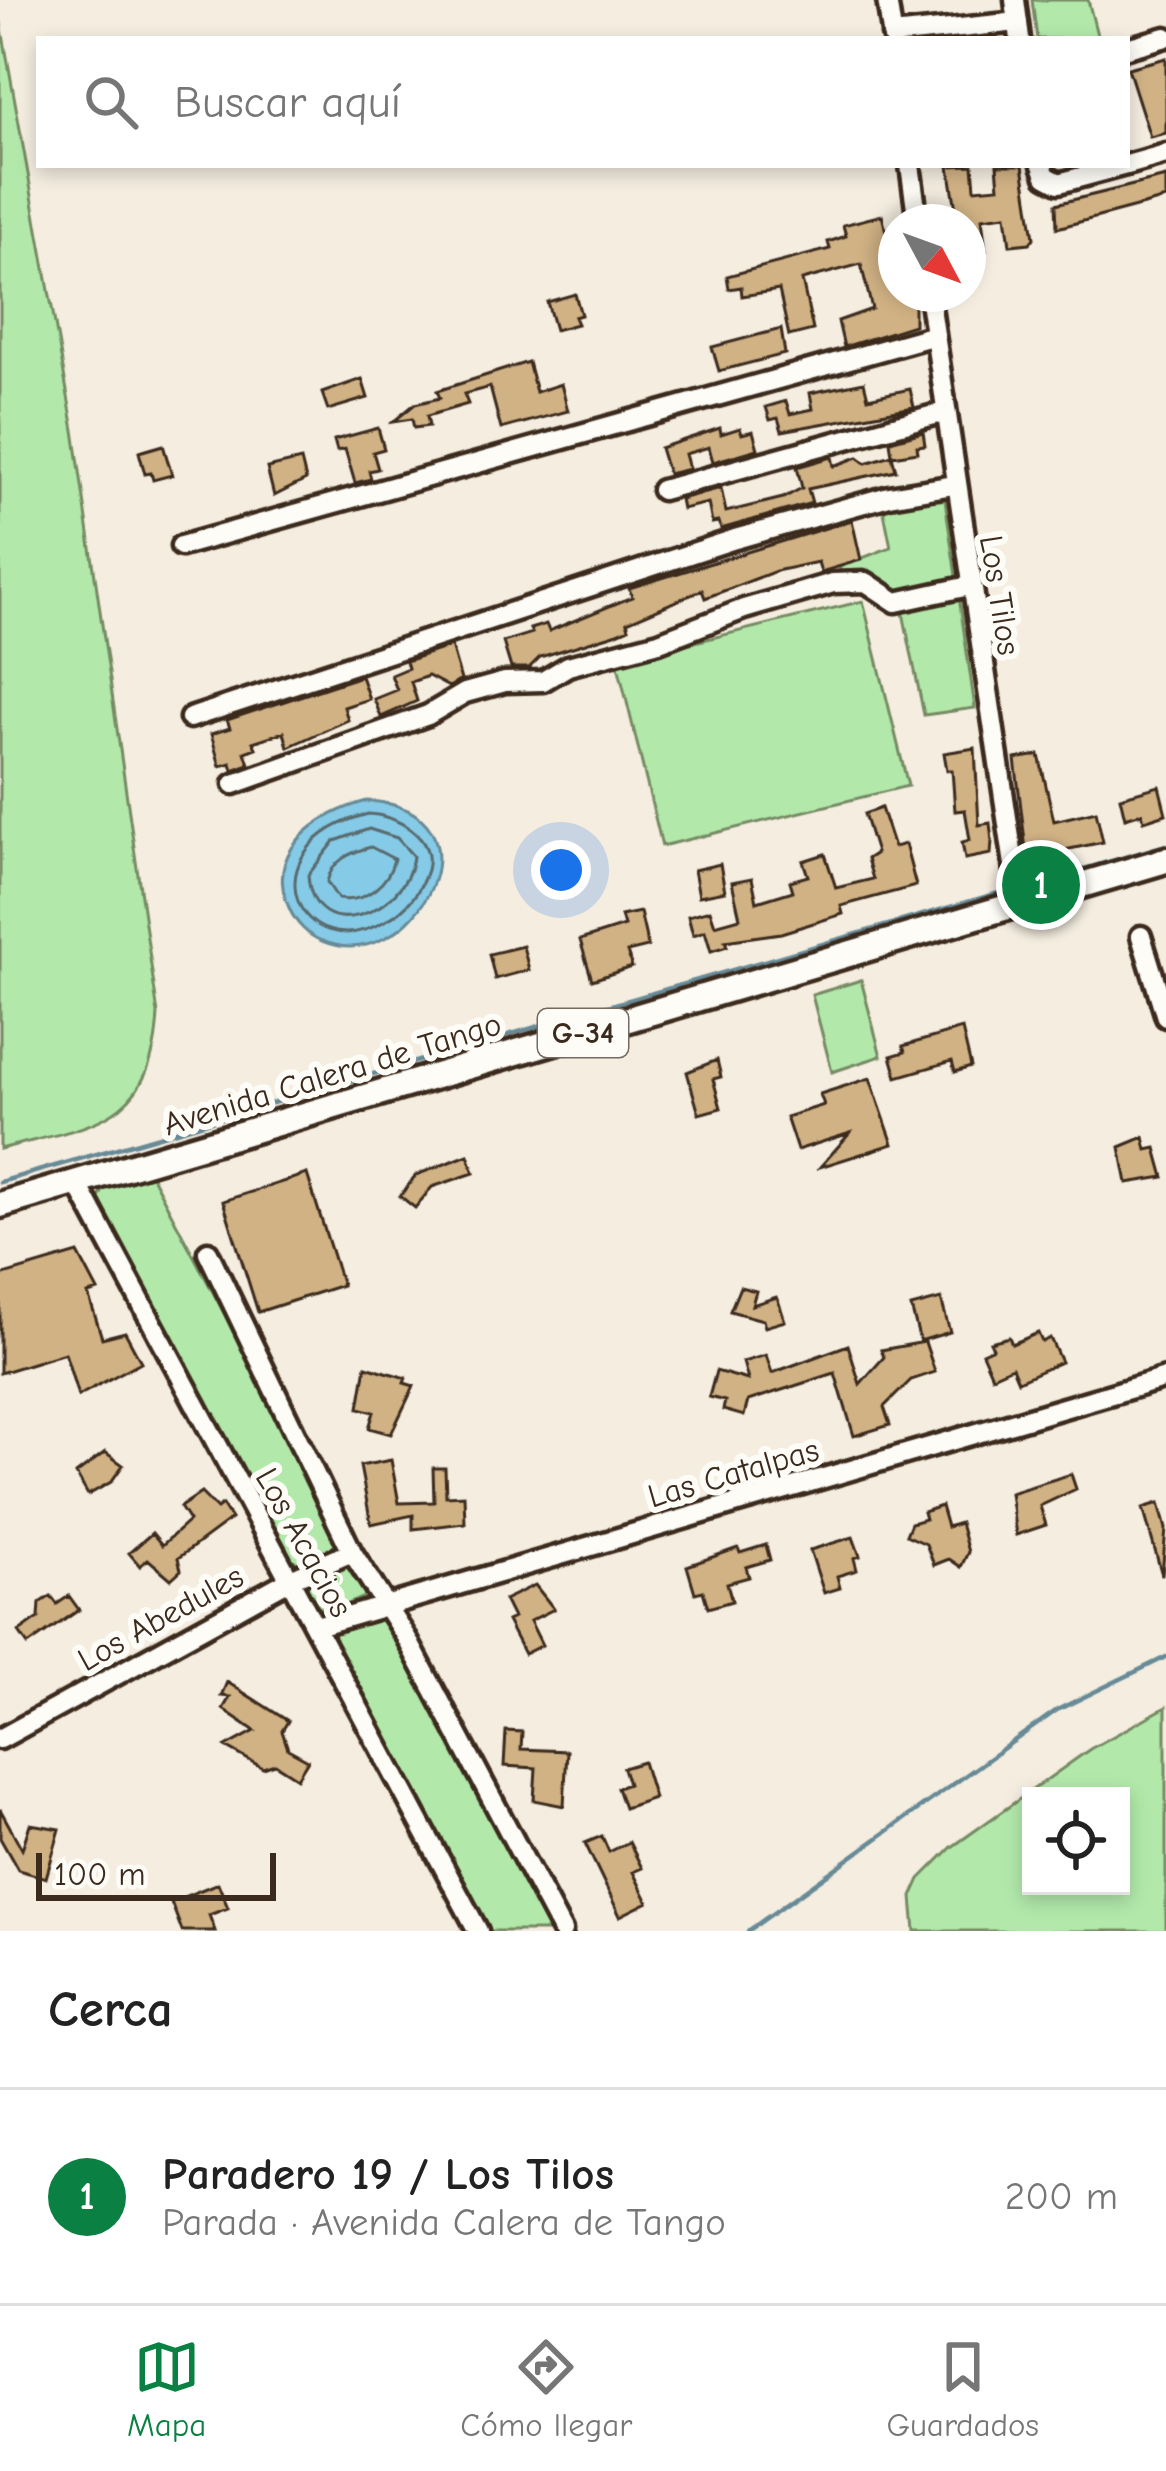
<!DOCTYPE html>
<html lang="es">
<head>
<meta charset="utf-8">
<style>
  body { margin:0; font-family:"Comic Neue",sans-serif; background:#f2f2f2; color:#222 }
  .controls { position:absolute; right:36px; bottom:36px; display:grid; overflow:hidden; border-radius:0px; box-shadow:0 6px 18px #0003 }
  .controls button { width:108px; height:108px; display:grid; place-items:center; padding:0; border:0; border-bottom:3px solid #e0e0e0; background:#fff; color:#222; font:60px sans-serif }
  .compass { position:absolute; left:878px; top:204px; width:108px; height:108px; border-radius:50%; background:#fff; box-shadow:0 6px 18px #0003; rotate:131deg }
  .scale { position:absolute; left:36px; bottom:30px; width:240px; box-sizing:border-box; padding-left:12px; border:6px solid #3b2a1e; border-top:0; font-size:33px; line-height:42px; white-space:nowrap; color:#3b2a1e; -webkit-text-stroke:9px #fdfcf7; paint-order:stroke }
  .you { position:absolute; left:561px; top:870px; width:42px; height:42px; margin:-30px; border:9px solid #fff; border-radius:50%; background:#1a73e8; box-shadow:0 0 0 18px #1a73e833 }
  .badge { display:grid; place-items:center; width:78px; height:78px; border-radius:50%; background:#0b8043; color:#fff; font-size:39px; font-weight:700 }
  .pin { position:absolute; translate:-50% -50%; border:6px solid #fff; box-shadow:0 3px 12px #0006 }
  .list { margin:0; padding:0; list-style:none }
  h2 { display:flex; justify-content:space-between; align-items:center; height:156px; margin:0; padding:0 48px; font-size:51px }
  h2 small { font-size:39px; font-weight:400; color:#767676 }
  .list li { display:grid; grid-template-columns:78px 1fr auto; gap:36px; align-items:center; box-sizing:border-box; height:216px; padding:0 48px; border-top:3px solid #e0e0e0 }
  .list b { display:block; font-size:45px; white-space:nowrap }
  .list p { margin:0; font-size:39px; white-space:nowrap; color:#767676 }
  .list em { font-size:39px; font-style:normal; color:#767676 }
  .icon { flex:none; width:66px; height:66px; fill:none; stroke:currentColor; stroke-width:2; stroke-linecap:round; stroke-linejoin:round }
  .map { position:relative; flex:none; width:1166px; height:1931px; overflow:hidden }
  .search { position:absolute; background:#fff; box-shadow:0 6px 18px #0003; left:36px; right:36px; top:36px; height:132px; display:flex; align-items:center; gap:30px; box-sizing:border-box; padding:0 42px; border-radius:0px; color:#767676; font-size:45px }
  .sheet { height:372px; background:#fff }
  nav { display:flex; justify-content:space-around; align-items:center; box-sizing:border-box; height:168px; border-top:3px solid #e0e0e0; background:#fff; font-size:33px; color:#767676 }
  nav a { display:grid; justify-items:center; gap:6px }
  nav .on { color:#0b8043 }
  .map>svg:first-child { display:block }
  .green { fill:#b2e9ab; stroke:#768a64; stroke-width:3; fill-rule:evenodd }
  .water { fill:#85cae6; stroke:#678a96; stroke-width:3 }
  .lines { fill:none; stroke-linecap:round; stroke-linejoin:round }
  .shore { stroke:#596a6e; stroke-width:3 }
  .stream { stroke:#678a96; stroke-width:4.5 }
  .building { fill:#d1b285; stroke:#3b2a1e; stroke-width:3 }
  .minor-casing { stroke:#3b2a1e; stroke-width:27 }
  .major-casing { stroke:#3b2a1e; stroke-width:33 }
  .minor { stroke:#fdfcf7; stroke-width:18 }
  .major { stroke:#fdfcf7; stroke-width:24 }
  .labels { text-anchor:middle; stroke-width:12; stroke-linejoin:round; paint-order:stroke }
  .shield { fill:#fdfcf7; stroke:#75695f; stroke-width:3 }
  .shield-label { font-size:30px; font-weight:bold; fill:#3b2a1e }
  .street-label { font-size:33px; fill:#3b2a1e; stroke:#fdfcf7 }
</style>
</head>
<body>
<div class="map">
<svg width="1166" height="1931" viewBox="0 0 1166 1931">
  <rect width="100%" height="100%" fill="#f4ede0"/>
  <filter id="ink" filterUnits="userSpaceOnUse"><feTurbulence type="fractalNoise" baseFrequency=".00833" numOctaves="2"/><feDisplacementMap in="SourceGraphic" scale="24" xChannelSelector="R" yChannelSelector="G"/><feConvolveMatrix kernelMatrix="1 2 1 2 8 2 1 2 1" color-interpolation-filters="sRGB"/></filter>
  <g filter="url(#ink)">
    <path class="green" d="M1032 0H1088L1098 39H1037Z
      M0 18 74 430 158 1014C152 1125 91 1125 0 1149Z
      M910 500H945L975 708 924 715 899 593 872 573 843 578 839 567 891 547 883 507Z
      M863 601 908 786 662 846 617 661Z
      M861 980 881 1056 832 1072 812 995Z
      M151 1175 336 1525 337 1540 326 1557 297 1563 280 1549 96 1203 104 1189Z
      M346 1566 367 1587 364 1597 333 1611 317 1607 305 1591 310 1579Z
      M382 1616 388 1620 558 1931H484L329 1635 332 1630Z
      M1166 1707V1931H915L912 1897 920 1879 952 1847 1090 1749ZM1031 1796H1121V1886H1031Z"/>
    <path class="water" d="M367 801C505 808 415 980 322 941 308 936 296 923 290 910 262 852 317 814 367 801Z"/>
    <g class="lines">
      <path class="shore" d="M368 814C396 815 436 837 427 870 420 893 407 909 387 920 298 973 243 846 368 814Z
        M369 829 397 838 413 856C408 912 313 951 308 875L335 841Z
        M371 847 394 859C389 883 365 904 338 899L327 882C332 860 351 852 371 847Z"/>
      <path class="stream" d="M1026 886 1166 845
        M0 1182 1009 890
        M748 1931 1057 1710 1166 1657"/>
    </g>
    <path class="building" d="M1166 58V133L1150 137 1128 68Z
      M973 165 975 189 999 187 997 165H1023L1034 238 1030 243 1010 245 1006 215 982 218 986 251 968 253V222H958L949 166Z
      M1166 177V199L1057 228 1056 204Z
      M882 215 888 240 896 237V294L904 300 914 298V325L844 347 838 321 872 309 861 264 802 280 813 330 789 336 779 290 742 296 741 287 729 289 727 276 830 249 828 242 846 236 843 225Z
      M575 294 581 315 574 317 577 324 555 330 547 302Z
      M781 329 785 354 719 371 712 347Z
      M528 362 536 392 561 384 568 411 501 429 490 387 464 394 468 404 427 416 429 426 414 428 412 419 393 422 415 404 440 398 437 391Z
      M362 379 368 398 328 410 322 393Z
      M864 382 868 398 910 389 914 407 782 431 778 418 770 420 766 407 786 401 790 414 813 409 810 393Z
      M378 428 384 449 373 452 378 469 369 471 371 479 355 483 345 449 337 451 334 440Z
      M720 428 721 434 740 428 742 434 753 431 758 449 713 462 709 447 685 454 689 469 668 474 660 448Z
      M923 432 925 445 917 446 918 452 892 456 896 470 808 489 812 503 721 529 718 522 712 523 708 503 682 509 680 499 721 488 726 512 783 498 802 488 797 467 832 457 834 466 858 457 866 463 892 455 890 441Z
      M163 445 172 475 153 480 151 473 145 474 139 452Z
      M301 460 306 480 274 496 267 468Z
      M852 520 861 560 821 572 818 562 776 571 705 598 702 590 627 622 629 628 615 634 540 657 529 668H511L503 642 532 633 530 629 546 624 549 631 632 597 629 588Z
      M451 646 461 680 449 687 428 676 411 682 417 701 381 717 374 699 397 690 391 675 408 668 406 661Z
      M361 676 369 699 344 707 348 720 288 747 284 732 253 742 256 748 245 752 249 764 233 770 231 763 220 766 211 734 230 728 227 720Z
      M975 748 979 825 990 823 992 841 991 854 965 859 962 842 970 840 965 810 955 811 952 770H947L944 753Z
      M1039 755 1054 821 1096 811 1103 842 1027 858 1015 759Z
      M1159 786 1166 814 1144 821 1142 813 1125 818 1120 797Z
      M881 808 894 847 905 844 916 886 841 906 843 914 781 933 725 941 727 946 711 951 705 931 693 935 688 916 710 910 715 925 740 918 732 882 752 878 757 902 793 891 790 881 808 876 803 861 825 854 836 888 873 879 867 859 876 853 864 814Z
      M720 864 725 891 699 896 694 870Z
      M640 912 648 947 627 952 632 967 592 980 580 940 624 926 621 916Z
      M523 946 529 970 495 979 489 954Z
      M962 1029 971 1067 955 1072 952 1061 897 1077 891 1056 905 1052 903 1046Z
      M717 1060 721 1077 713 1079 721 1108 699 1114 687 1072Z
      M870 1078 893 1144 820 1167 850 1133 797 1150 786 1117 824 1105 820 1094Z
      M1144 1137 1147 1150 1156 1148 1164 1177 1127 1183 1120 1147Z
      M468 1155 474 1173 432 1187 415 1208 400 1196 416 1175Z
      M307 1174 342 1285 258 1312 223 1201Z
      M78 1253 98 1291 88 1294 102 1338 125 1332 141 1362 78 1396 65 1353 0 1373V1276Z
      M740 1287 756 1291 752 1305 777 1297 785 1321 765 1327 763 1320 730 1311Z
      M941 1299 950 1332 920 1341 911 1307Z
      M1038 1333 1042 1342 1050 1338 1061 1362 1018 1381 1012 1367 992 1376 982 1353 993 1348 990 1342 1009 1337 1012 1344Z
      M925 1342 935 1372 911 1380 884 1407 890 1425 854 1436 835 1373 748 1401 744 1416 723 1410 725 1401 709 1397 716 1371 748 1380 743 1362 766 1355 772 1373 848 1345 860 1384 884 1357 881 1350Z
      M366 1366 406 1378 404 1383 414 1386 391 1434 369 1428 374 1412 359 1408Z
      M105 1452 123 1465 111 1482 88 1495 76 1474Z
      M391 1460 399 1503 434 1502 433 1468H445L446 1496 464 1495 465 1523 413 1529V1515L371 1524 360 1466Z
      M1071 1474 1076 1489 1040 1506 1046 1525 1016 1535 1010 1493Z
      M201 1493 217 1509 222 1505 231 1519 178 1558 181 1570 171 1579 148 1559 140 1566 129 1553 152 1533 162 1545 189 1521 180 1507Z
      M1159 1503 1166 1529 1162 1575 1143 1508Z
      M941 1506 947 1527 960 1523 968 1552 961 1567 949 1559 934 1565 926 1544 906 1535 911 1523 925 1519 923 1512Z
      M853 1537 860 1556 854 1558 857 1570 837 1576 840 1588 824 1593 810 1550Z
      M766 1545 770 1560 746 1567 749 1577 727 1583 732 1601 708 1608 703 1591 695 1593 687 1566 738 1548 740 1553Z
      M535 1585 554 1609 530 1621 542 1645 524 1654 507 1621 513 1618 504 1600Z
      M51 1596 57 1604 69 1596 79 1610 28 1645 19 1632 39 1618 40 1603Z
      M227 1682 288 1721 282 1731 288 1749 308 1760 297 1778 275 1764 263 1768 226 1747 255 1731 223 1709 230 1697 221 1696Z
      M506 1731 522 1732 521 1749 567 1751 564 1806 534 1800 536 1768 504 1766Z
      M643 1762 654 1798 624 1808 617 1788 628 1784 623 1768Z
      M0 1809 22 1849 30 1824 60 1829 46 1878 18 1870 0 1838Z
      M602 1836 609 1852 629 1842 642 1868 633 1872 648 1902 620 1916 585 1843Z
      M218 1883 228 1908 209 1915 215 1931H182L171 1902Z"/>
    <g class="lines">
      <defs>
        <path id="minor" d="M887 0 893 39
          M1015 0 1020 39
          M892 35 1018 22
          M1127 48 1166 37
          M910 165 918 222
          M1042 165 1046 176 1059 183 1126 165
          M1127 165 1166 154
          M929 294 1020 905
          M662 490 945 412
          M181 546 935 335
          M190 718 735 539 889 496 954 485
          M234 784 428 715 465 693 505 682 543 681 568 666 659 642 744 609 833 583 866 582 896 602 969 586
          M1141 936 1166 1017
          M77 1183 478 1931
          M208 1252 352 1552 406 1637 562 1931
          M317 1626 1166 1378
          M0 1739 293 1578 352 1552"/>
        <path id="major" d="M0 1205 1166 860"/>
      </defs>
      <use href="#minor" class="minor-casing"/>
      <use href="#major" class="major-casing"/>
      <use href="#minor" class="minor"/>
      <use href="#major" class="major"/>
    </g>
  </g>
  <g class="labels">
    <rect class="shield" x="538" y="1009" width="90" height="48" rx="9"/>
    <g class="shield-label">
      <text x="583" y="1043">G-34</text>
    </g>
    <g class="street-label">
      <text transform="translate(1001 595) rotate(81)" y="12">Los Tilos</text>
      <text transform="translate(332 1073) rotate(-17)" y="12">Avenida Calera de Tango</text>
      <text transform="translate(733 1472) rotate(-16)" y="12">Las Catalpas</text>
      <text transform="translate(305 1542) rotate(61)" y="12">Los Acacios</text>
      <text transform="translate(160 1617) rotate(-29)" y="12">Los Abedules</text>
    </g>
  </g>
</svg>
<div class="controls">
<button><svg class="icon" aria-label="locate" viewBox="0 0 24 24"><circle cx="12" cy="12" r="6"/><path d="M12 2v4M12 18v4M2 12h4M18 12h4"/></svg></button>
</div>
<svg class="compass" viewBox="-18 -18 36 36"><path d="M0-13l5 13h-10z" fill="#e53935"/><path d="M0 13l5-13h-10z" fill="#767676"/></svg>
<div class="scale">100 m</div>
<div class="you"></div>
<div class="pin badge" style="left:1041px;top:885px">1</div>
<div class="search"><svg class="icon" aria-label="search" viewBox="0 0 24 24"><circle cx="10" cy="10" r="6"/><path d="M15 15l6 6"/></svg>Buscar aquí</div>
</div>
<section class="sheet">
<h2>Cerca<small></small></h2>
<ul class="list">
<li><span class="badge">1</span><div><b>Paradero 19 / Los Tilos</b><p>Parada · Avenida Calera de Tango</p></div><em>200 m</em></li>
</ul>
</section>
<nav>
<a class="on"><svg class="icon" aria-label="map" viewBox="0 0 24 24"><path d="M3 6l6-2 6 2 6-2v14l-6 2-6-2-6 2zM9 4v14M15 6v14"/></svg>Mapa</a>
<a><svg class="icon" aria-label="directions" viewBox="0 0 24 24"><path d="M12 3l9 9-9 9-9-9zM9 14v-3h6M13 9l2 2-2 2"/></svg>Cómo llegar</a>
<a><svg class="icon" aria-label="saved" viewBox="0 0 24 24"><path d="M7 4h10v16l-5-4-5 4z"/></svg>Guardados</a>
</nav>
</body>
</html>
